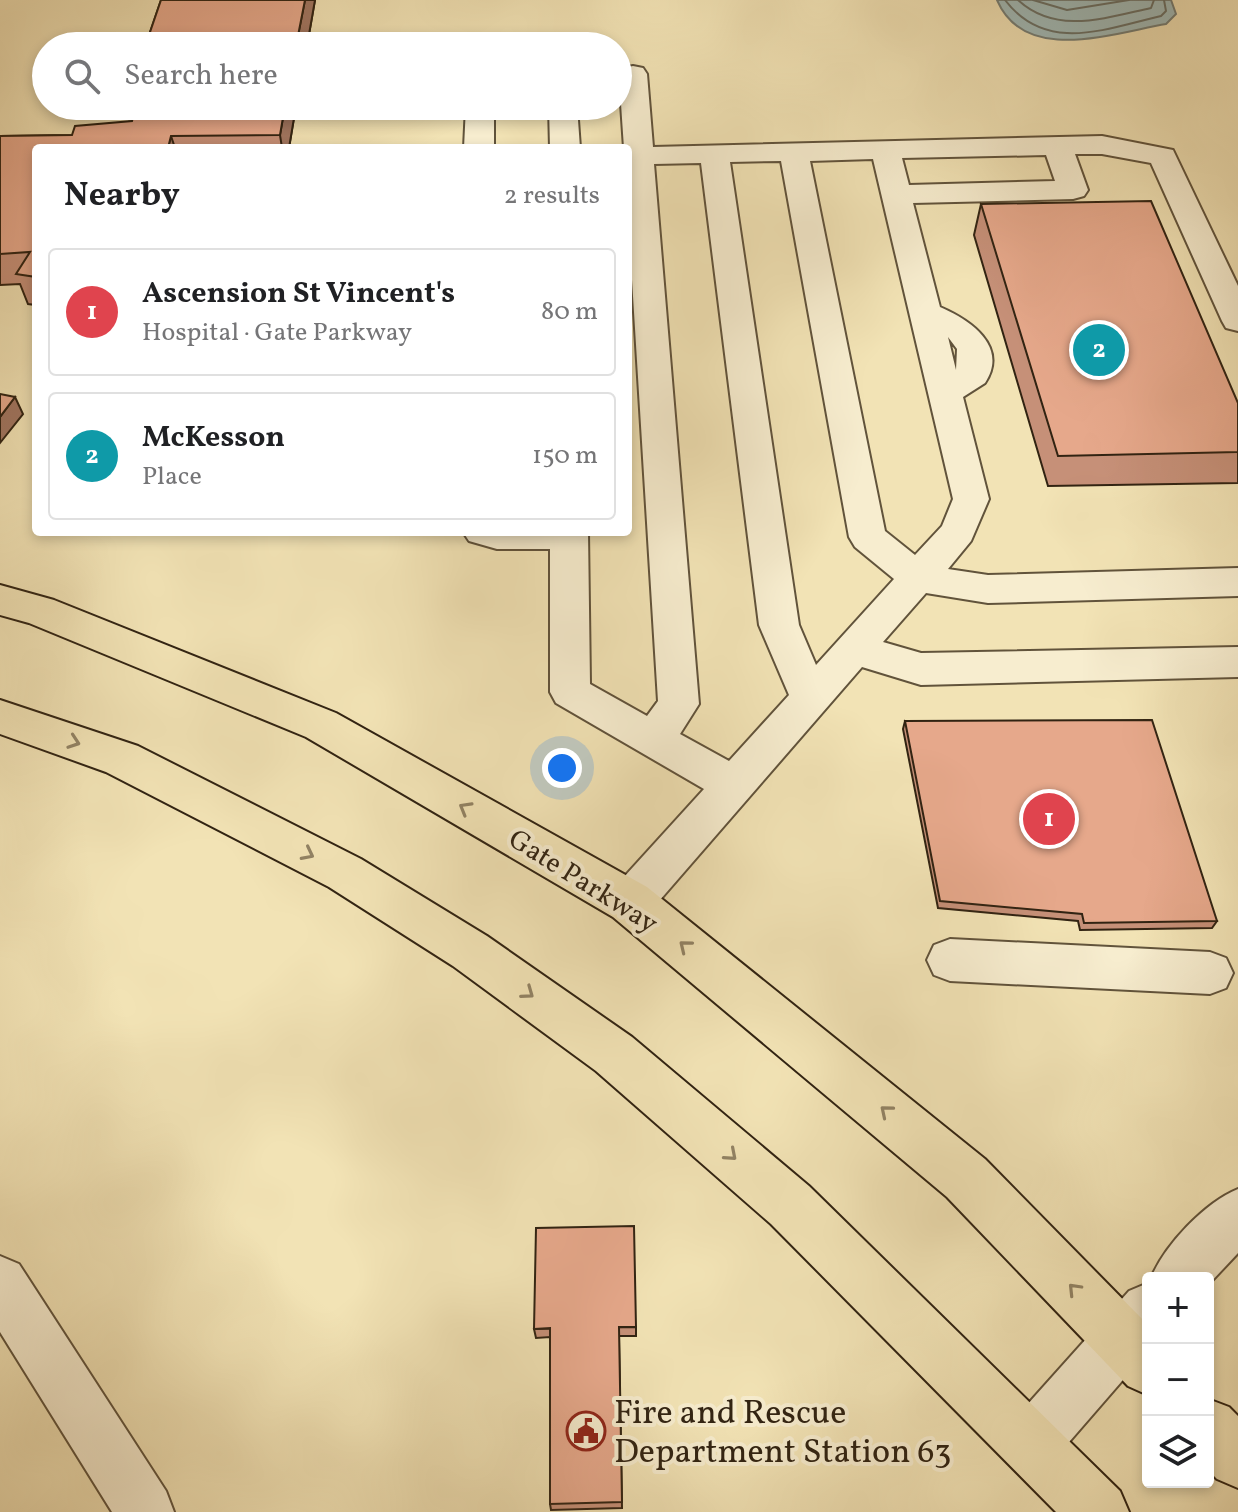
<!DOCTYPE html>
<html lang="en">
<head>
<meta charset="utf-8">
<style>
  body { margin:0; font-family:Vollkorn,serif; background:#f2f2f2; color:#202124 }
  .controls { position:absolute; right:24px; bottom:24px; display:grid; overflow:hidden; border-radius:8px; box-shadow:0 4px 12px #0003 }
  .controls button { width:72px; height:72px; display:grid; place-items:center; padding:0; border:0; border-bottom:2px solid #e0e0e0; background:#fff; color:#202124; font:40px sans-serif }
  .you { position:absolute; left:562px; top:768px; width:28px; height:28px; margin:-20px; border:6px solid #fff; border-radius:50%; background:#1a73e8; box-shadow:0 0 0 12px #1a73e833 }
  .badge { display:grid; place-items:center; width:52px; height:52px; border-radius:50%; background:#0b8043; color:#fff; font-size:26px; font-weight:700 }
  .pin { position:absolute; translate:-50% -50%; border:4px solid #fff; box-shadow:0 2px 8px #0006 }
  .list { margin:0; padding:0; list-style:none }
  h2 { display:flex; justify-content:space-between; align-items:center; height:104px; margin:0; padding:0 32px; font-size:34px }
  h2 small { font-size:26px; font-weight:400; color:#757577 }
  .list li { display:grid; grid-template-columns:52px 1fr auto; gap:24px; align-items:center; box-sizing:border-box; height:128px; margin:0 16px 16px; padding:0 16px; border:2px solid #e0e0e0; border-radius:8px }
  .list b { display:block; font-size:30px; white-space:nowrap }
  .list p { margin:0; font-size:26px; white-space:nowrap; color:#757577 }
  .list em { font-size:26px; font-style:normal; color:#757577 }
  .icon { flex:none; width:44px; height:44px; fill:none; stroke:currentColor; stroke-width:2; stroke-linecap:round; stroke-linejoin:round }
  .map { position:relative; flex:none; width:1238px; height:1512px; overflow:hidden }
  .search { position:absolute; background:#fff; box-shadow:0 4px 12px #0003; left:32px; top:32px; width:600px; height:88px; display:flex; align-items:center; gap:20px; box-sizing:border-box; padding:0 28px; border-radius:44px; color:#757577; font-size:30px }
  .panel { position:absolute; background:#fff; box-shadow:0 4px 12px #0003; left:32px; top:144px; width:600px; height:392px; border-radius:8px }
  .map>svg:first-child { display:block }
  .water { fill:#a0bbb9; stroke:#747e76; stroke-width:2 }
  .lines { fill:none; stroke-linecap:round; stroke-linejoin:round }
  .shore { stroke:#686f66; stroke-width:2 }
  .minor-casing { stroke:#61533b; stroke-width:4 }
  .major-casing { stroke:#312312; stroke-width:4 }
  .minor { fill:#f7edcf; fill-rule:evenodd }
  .major { fill:#f2e3b5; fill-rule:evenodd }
  .wall { fill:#c69078; stroke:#312312; stroke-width:2 }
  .shaded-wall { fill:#a17661; stroke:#312312; stroke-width:2 }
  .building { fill:#e6a88b; stroke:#312312; stroke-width:2 }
  .oneway { stroke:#928364 }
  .labels { text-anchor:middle; stroke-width:8; stroke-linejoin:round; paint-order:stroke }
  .street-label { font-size:28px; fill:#312312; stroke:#f7edcf }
  .near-poi-label { font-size:34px; fill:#312312; stroke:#f7edcf; text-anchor:start }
</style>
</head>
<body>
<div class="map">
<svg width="1238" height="1512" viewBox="0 0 1238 1512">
  <rect width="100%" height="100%" fill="#f2e3b5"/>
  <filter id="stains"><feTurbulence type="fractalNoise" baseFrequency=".0025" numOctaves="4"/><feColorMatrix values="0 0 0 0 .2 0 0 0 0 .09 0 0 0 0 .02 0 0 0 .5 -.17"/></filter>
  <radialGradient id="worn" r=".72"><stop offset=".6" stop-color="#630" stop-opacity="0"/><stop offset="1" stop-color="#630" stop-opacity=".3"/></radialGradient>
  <path class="water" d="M997 0H1171L1176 14 1166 24C1113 33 1025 65 997 0Z"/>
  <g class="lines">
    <path class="shore" d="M1005 0C1046 54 1105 29 1161 16L1166 11 1164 0
      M1018 0C1056 35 1105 18 1151 8L1154 0
      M1033 0 1067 10 1129 0"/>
    <defs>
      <path id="minor" d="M633 66 643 68 647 74 653 147 1102 136 1173 150 1238 286V331L1226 328 1222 321 1151 163 1102 154H1075L1088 190 1084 196 1073 199 913 203 940 307C970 320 1009 346 985 383L963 397 989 499 971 541 948 569 988 575 1238 568V596L988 603 926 593 883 642 921 653 1238 647V677L921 685 862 667 646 916 630 922 614 916 607 902 614 888 704 789 556 703 550 692V549H497L469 541 463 532H588L590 684 647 716 658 701 628 215V148H624L619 74 623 68ZM1046 155 1055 181 909 185 902 158ZM873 159 953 499 942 526 915 555 885 531 810 161ZM781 161 849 537 855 547 894 579 816 665 799 625 730 162ZM701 163 759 625 789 695 729 761 680 734 699 704 654 164ZM948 337 957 349 956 370Z
        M466 106H494V148H464Z
        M549 106H577L580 148H550Z
        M950 939 1210 952 1226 958 1233 973 1226 988 1210 994 950 981 934 975 927 960 934 945Z
        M1238 1189V1253L1208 1285V1278H1151C1165 1245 1204 1203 1238 1189Z
        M0 1256 19 1264 166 1491 174 1512H112L0 1332Z
        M1148 1283V1351L1050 1464 1030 1472 1010 1464 1002 1444 1010 1424 1129 1291Z"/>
      <path id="major" d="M0 585 54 600 336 713 647 887 985 1159 1148 1325V1395L1128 1386 947 1197 613 917 306 737 29 623 0 615Z
        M0 700 138 746 361 859 487 936 632 1037 809 1186 1120 1491 1129 1512H1056L771 1224 596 1071 453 966 329 887 106 772 0 734Z
        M1208 1399 1229 1407 1238 1416V1488L1217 1479 1208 1470Z"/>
    </defs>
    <use href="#minor" class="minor-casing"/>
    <use href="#major" class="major-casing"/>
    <use href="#minor" class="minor"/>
    <use href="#major" class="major"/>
  </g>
  <path class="wall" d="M161 0H315L307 46H150L148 38Z
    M136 106H296L289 148H36V305L28 304 20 284 0 285V136L72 135 132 121Z
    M981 204 1238 403V483L1048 486 974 235Z
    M905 721 1217 921 1212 928 1080 930 1078 921 938 908 903 729Z
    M636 1327V1336H619L622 1508 551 1510 550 1504V1337L536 1338 534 1329Z"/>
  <path class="shaded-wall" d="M305 0H315L307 46H296Z
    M285 106H296L289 148H282L280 135Z
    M171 136 175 148H168Z
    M15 397 23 414 0 443V417Z"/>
  <path class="building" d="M161 0H305L296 46H153L155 39 148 38Z
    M136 106H285L280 135 171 136 168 148H36V277L16 274 30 252 0 254V136L72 135 75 126 132 121Z
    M1151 201 1238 403V452L1058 456 981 204Z
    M0 394 15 397 0 417Z
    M1152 720 1217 921 1084 923 1082 914 940 901 905 721Z
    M634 1226 636 1327H619L622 1502 550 1504V1328L534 1329 536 1228Z"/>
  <defs><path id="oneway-chevron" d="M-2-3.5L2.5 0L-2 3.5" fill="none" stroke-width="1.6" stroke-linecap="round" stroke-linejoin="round" transform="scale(2)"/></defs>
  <g class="oneway">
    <use href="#oneway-chevron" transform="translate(74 742) rotate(19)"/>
    <use href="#oneway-chevron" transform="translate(465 808) rotate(-150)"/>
    <use href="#oneway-chevron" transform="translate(308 854) rotate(27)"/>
    <use href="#oneway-chevron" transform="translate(685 946) rotate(-141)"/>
    <use href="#oneway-chevron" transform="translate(528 993) rotate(36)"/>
    <use href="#oneway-chevron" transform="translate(886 1111) rotate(-140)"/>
    <use href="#oneway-chevron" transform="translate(731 1155) rotate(41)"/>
    <use href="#oneway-chevron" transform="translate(1074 1289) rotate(-134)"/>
  </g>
  <defs>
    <symbol id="civic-ring" viewBox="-11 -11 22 22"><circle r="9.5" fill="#f7edcf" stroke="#8f2418" stroke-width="1.5"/><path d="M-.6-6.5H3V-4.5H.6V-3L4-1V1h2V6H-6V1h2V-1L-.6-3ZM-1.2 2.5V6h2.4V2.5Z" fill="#8f2418"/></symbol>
  </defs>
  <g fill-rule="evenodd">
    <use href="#civic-ring" x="564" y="1409" width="44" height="44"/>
  </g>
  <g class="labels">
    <g class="street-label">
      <text transform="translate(584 880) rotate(32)" y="10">Gate Parkway</text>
    </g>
    <g class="near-poi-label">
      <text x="614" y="1423">Fire and Rescue<tspan x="614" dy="39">Department Station 63</tspan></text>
    </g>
  </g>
  <rect width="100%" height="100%" filter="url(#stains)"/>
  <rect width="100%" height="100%" fill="url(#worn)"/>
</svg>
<div class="controls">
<button>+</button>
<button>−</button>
<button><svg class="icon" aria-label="layers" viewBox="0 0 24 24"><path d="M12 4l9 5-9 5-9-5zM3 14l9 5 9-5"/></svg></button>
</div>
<div class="you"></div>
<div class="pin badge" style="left:1049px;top:819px;background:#e0444e">1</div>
<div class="pin badge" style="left:1099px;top:350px;background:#0f9aa8">2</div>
<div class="search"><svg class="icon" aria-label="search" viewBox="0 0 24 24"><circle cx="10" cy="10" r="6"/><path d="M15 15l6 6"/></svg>Search here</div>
<section class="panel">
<h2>Nearby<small>2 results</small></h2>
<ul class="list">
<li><span class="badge" style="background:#e0444e">1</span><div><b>Ascension St Vincent's</b><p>Hospital · Gate Parkway</p></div><em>80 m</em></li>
<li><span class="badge" style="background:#0f9aa8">2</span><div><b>McKesson</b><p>Place</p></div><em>150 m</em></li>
</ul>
</section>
</div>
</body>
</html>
